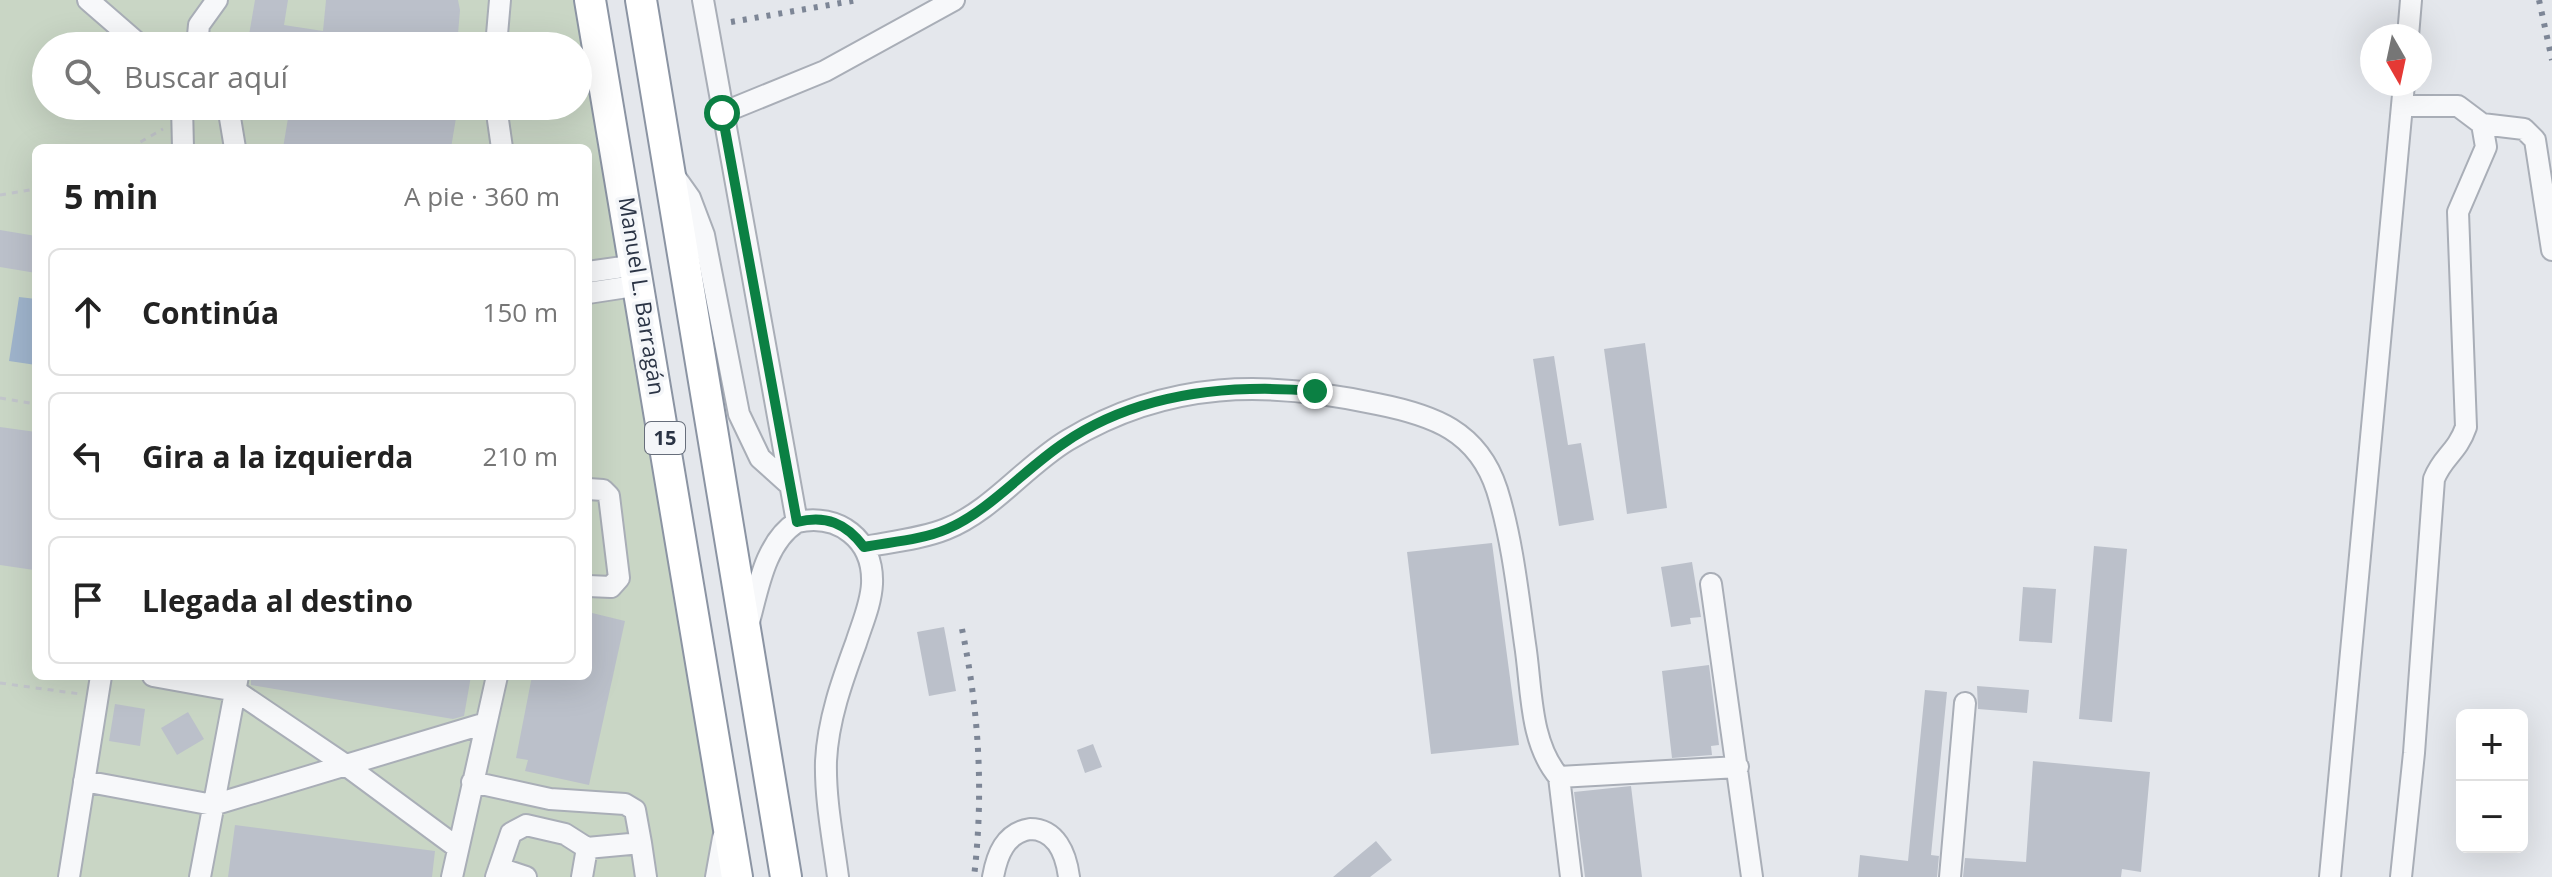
<!DOCTYPE html>
<html lang="es">
<head>
<meta charset="utf-8">
<style>
  body { margin:0; font-family:"Open Sans",sans-serif; background:#f6f6f6; color:#222 }
  .controls { position:absolute; right:24px; bottom:24px; display:grid; overflow:hidden; border-radius:12px; box-shadow:0 8px 32px #0002 }
  .controls button { width:72px; height:72px; display:grid; place-items:center; padding:0; border:0; border-bottom:2px solid #e0e0e0; background:#fff; color:#222; font:40px sans-serif }
  .compass { position:absolute; left:2360px; top:24px; width:72px; height:72px; border-radius:50%; background:#fff; box-shadow:0 8px 32px #0002; rotate:171deg }
  .stop { position:absolute; width:24px; height:24px; margin:-18px; border:6px solid #0b8043; border-radius:50%; background:#fff }
  .stop.end { background:#0b8043; border-color:#fff; box-shadow:0 2px 8px #0008 }
  .list { margin:0; padding:0; list-style:none }
  h2 { display:flex; justify-content:space-between; align-items:center; height:104px; margin:0; padding:0 32px; font-size:34px }
  h2 small { font-size:26px; font-weight:400; color:#767676 }
  .list li { display:grid; grid-template-columns:52px 1fr auto; gap:24px; align-items:center; box-sizing:border-box; height:128px; margin:0 16px 16px; padding:0 16px; border:2px solid #e0e0e0; border-radius:12px }
  .list b { display:block; font-size:30px; white-space:nowrap }
  .list em { font-size:26px; font-style:normal; color:#767676 }
  .icon { flex:none; width:44px; height:44px; fill:none; stroke:currentColor; stroke-width:2; stroke-linecap:round; stroke-linejoin:round }
  .map { position:relative; flex:none; width:2552px; height:877px; overflow:hidden }
  .search { position:absolute; background:#fff; box-shadow:0 8px 32px #0002; left:32px; top:32px; width:560px; height:88px; display:flex; align-items:center; gap:20px; box-sizing:border-box; padding:0 28px; border-radius:44px; color:#767676; font-size:30px }
  .panel { position:absolute; background:#fff; box-shadow:0 8px 32px #0002; left:32px; top:144px; width:560px; height:536px; border-radius:12px }
  .map>svg:first-child { display:block }
  .green { fill:#c9d6c5; fill-rule:evenodd }
  .water { fill:#9fb4cc }
  .building { fill:#bbc0ca }
  .lines { fill:none; stroke-linecap:round; stroke-linejoin:round }
  .minor-casing { stroke:#a9aeb7; stroke-width:24 }
  .highway-casing { stroke:#8b94a3; stroke-width:34 }
  .path { stroke:#c2c5cb; stroke-width:3; stroke-dasharray:6 6; stroke-linecap:butt }
  .minor { stroke:#f7f8fa; stroke-width:20 }
  .highway { stroke:#fff; stroke-width:30 }
  .rail { stroke:#7d8696; stroke-width:6; stroke-dasharray:4 8; stroke-linecap:butt }
  .route { stroke:#0b8043; stroke-width:10 }
  .labels { text-anchor:middle; stroke-width:7; stroke-linejoin:round; paint-order:stroke }
  .shield { fill:#f4f6f9; stroke:#676e7b; stroke-width:2 }
  .shield-label { font-size:20px; font-weight:bold; fill:#2b3445 }
  .street-label { font-size:22px; fill:#2b3445; stroke:#f4f6f9 }
</style>
</head>
<body>
<div class="map">
<svg width="2552" height="877" viewBox="0 0 2552 877">
  <rect width="100%" height="100%" fill="#e4e7ec"/>
  <path class="green" d="M0 0H577L721 877H0ZM46 46H578V106H46ZM36 148H588V676H36Z"/>
  <path class="water" d="M19 297 36 299V365L9 361Z"/>
  <path class="building" d="M255 0H288L284 25 323 31 326 0H458L460 10 457 46H301V43L249 35Z
    M290 106H458L451 148H283Z
    M0 230 36 236V273L0 267Z
    M1645 343 1667 508 1627 514 1604 349Z
    M1554 356 1568 445 1581 443 1594 520 1559 526 1533 359Z
    M0 427 36 432 34 570 0 565Z
    M1492 543 1519 745 1431 754 1407 552Z
    M2094 546 2127 549 2112 722 2079 719Z
    M1692 562 1701 617 1690 618 1691 624 1671 627 1661 567Z
    M2023 587 2056 589 2052 643 2019 641Z
    M588 612 625 621 589 785 525 771 528 760 516 758 532 676H588Z
    M944 627 956 691 929 696 917 632Z
    M1709 665 1719 745 1711 746 1712 755 1672 758 1662 671Z
    M251 676H471L464 716 453 719 251 685Z
    M1977 686 2029 690 2027 713 1978 709Z
    M1925 690 1947 692 1931 855 1939 856 1937 877H1858L1860 855 1908 861Z
    M115 704 145 709 140 746 109 741Z
    M188 712 204 739 177 755 161 728Z
    M1093 744 1102 767 1085 773 1077 750Z
    M2033 761 2150 772 2141 872 2122 869 2121 877H1963L1965 858 2026 862Z
    M1631 786 1642 877H1585L1574 792Z
    M235 825 435 851 432 877H228Z
    M1376 841 1392 860 1370 877H1333Z"/>
  <g class="lines">
    <defs>
      <path id="minor" d="M88 0 141 46
        M703 0 797 522C838 513 874 539 872 584 871 604 862 624 856 643 842 681 828 720 826 761 825 799 833 839 838 877
        M2408 36 2411 0
        M197 46 199 25 217 0
        M496 46 500 0
        M182 106 183 148
        M228 106 235 148
        M496 106 502 148
        M722 113 825 71 954 0
        M2482 124 2524 129 2535 140 2552 250
        M673 174 690 198 704 235 739 414 760 458 790 485
        M588 272 637 265
        M588 293 640 285
        M588 489 603 490 609 496 619 578 611 587 588 586
        M864 547C890 542 921 539 946 529 992 511 1026 465 1068 440 1168 380 1267 380 1377 404 1433 415 1478 431 1497 490 1512 538 1518 594 1525 644 1532 688 1529 742 1559 777
        M1711 584 1752 877
        M749 622C758 589 765 542 797 522
        M153 676 236 691 347 766 458 848
        M84 781 213 805 486 723
        M472 782 550 799 625 804 635 810 641 843 587 848
        M641 843 646 877
        M499 868 526 877
        M69 877 101 676
        M200 877 238 676
        M452 877 497 676
        M496 877 511 833 526 825 565 834 587 848 582 877
        M716 877 723 838
        M993 877C997 855 1005 833 1030 829 1056 829 1066 854 1069 877
        M1571 877 1559 777 1738 767
        M1950 877 1965 703
        M2330 877 2404 84
        M2401 877 2414 753 2434 479C2443 456 2457 453 2466 427L2458 212 2486 147 2482 124 2458 106H2402"/>
      <path id="highway" d="M590 0 737 877
        M641 0 786 877"/>
    </defs>
    <use href="#minor" class="minor-casing"/>
    <use href="#highway" class="highway-casing"/>
    <path class="path" d="M130 148 163 129
      M0 195 36 189
      M0 398 36 404
      M0 683 80 694"/>
    <use href="#minor" class="minor"/>
    <use href="#highway" class="highway"/>
    <path class="rail" d="M2539 0 2552 60
      M731 22 858 0
      M962 629C979 712 984 792 974 877"/>
  </g>
  <g class="lines">
    <path class="route" d="M722 113 797 522C826 515 846 523 864 547 890 542 922 540 947 529 988 512 1026 468 1064 443 1137 393 1230 384 1315 391"/>
  </g>
  <g class="labels">
    <rect class="shield" x="645" y="422" width="40" height="32" rx="6"/>
    <g class="shield-label">
      <text x="665" y="445">15</text>
    </g>
    <g class="street-label">
      <text transform="translate(642 296) rotate(81)" y="8">Manuel L. Barragán</text>
    </g>
  </g>
</svg>
<div class="controls">
<button>+</button>
<button>−</button>
</div>
<svg class="compass" viewBox="-18 -18 36 36"><path d="M0-13l5 13h-10z" fill="#e53935"/><path d="M0 13l5-13h-10z" fill="#767676"/></svg>
<div class="stop" style="left:722px;top:113px"></div>
<div class="stop end" style="left:1315px;top:391px"></div>
<div class="search"><svg class="icon" aria-label="search" viewBox="0 0 24 24"><circle cx="10" cy="10" r="6"/><path d="M15 15l6 6"/></svg>Buscar aquí</div>
<section class="panel">
<h2>5 min<small>A pie · 360 m</small></h2>
<ul class="list">
<li><svg class="icon" aria-label="ahead" viewBox="0 0 24 24"><path d="M12 20V5M6 11l6-6 6 6"/></svg><div><b>Continúa</b></div><em>150 m</em></li>
<li><svg class="icon" aria-label="left" viewBox="0 0 24 24"><path d="M17 20v-9H6M10 6l-5 5 5 5"/></svg><div><b>Gira a la izquierda</b></div><em>210 m</em></li>
<li><svg class="icon" aria-label="arrive" viewBox="0 0 24 24"><path d="M6 21V4h12l-3 4 3 4H6"/></svg><div><b>Llegada al destino</b></div></li>
</ul>
</section>
</div>
</body>
</html>
